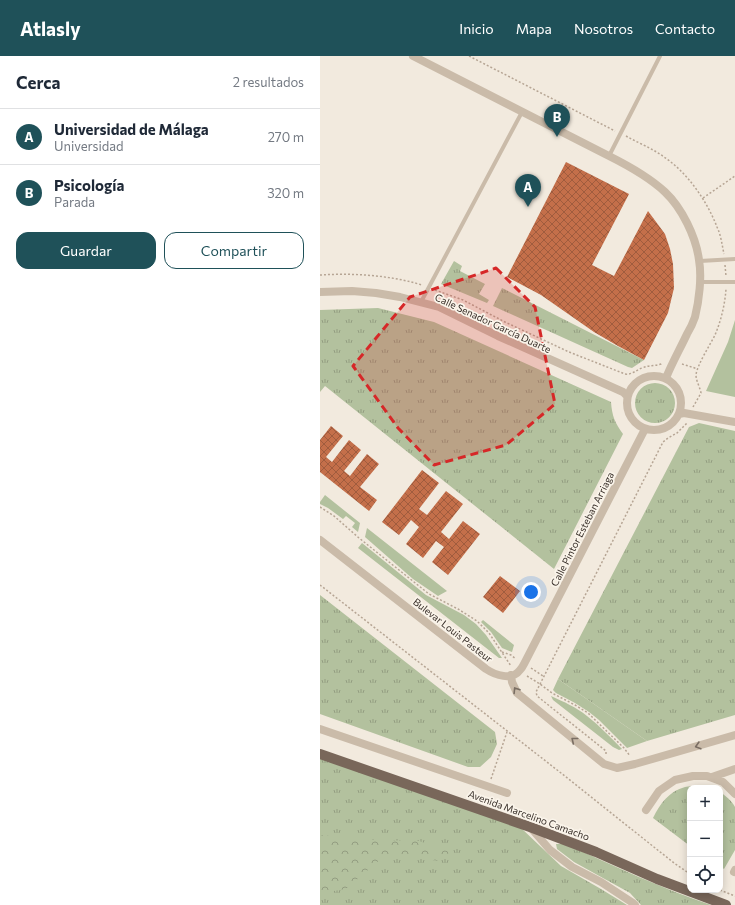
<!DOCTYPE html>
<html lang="es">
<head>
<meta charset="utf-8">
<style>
  body { margin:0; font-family:Commissioner,sans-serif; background:#f2f2f3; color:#1f2937 }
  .controls { position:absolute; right:12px; bottom:12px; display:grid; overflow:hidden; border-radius:8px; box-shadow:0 2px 10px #0003 }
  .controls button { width:36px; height:36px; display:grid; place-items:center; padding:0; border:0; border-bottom:1px solid #e0e1e3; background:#fff; color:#1f2937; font:20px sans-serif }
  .you { position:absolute; left:211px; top:536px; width:14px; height:14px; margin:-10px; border:3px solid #fff; border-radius:50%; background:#1a73e8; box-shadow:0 0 0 6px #1a73e833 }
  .badge { display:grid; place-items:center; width:26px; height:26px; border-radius:50%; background:#1f5159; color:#fff; font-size:13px; font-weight:700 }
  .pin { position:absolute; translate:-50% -33px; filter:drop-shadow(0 1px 2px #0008) }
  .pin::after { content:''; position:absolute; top:21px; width:14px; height:12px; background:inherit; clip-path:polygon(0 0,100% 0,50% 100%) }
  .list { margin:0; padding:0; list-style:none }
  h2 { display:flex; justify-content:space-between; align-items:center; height:52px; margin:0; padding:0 16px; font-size:17px }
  h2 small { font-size:13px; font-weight:400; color:#747a83 }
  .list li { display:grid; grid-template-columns:26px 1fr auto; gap:12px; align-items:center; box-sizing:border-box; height:56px; padding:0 16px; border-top:1px solid #e0e1e3 }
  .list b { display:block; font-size:15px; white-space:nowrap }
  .list p { margin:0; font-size:13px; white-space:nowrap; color:#747a83 }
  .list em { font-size:13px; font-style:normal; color:#747a83 }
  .actions { display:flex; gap:8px; padding:12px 16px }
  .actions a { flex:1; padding:9px 0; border:1px solid #1f5159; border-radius:12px; text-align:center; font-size:14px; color:#1f5159 }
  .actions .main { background:#1f5159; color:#fff }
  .icon { flex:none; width:22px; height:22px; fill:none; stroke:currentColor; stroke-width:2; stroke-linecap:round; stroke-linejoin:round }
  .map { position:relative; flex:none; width:415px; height:849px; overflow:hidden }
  header { display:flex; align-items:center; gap:24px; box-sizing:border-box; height:56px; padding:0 20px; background:#1f5159; color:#fff }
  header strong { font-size:19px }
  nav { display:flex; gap:22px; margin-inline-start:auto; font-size:14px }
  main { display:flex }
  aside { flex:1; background:#fff }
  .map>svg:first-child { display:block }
  .grass { fill:url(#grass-tufts) }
  .forest { fill:url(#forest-crowns) }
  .garden { fill:#b3c19e }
  .building { fill:url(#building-cross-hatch) }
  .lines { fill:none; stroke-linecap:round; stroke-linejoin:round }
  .path { stroke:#b6a594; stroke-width:1.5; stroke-dasharray:2 2; stroke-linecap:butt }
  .service { stroke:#cabba9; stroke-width:4 }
  .minor { stroke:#cabba9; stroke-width:8 }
  .primary { stroke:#79675a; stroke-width:10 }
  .oneway { stroke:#7a6e63 }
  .marked { fill:#d62828; fill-opacity:0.2; stroke:#d62828; stroke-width:3; stroke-dasharray:8 5; stroke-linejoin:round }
  .labels { text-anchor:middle; stroke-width:3.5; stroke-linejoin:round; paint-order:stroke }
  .street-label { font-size:10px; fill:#382f29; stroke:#faf4ea }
</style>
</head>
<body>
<header>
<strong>Atlasly</strong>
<nav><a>Inicio</a><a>Mapa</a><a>Nosotros</a><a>Contacto</a></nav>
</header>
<main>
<aside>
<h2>Cerca<small>2 resultados</small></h2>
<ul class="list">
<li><span class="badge">A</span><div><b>Universidad de Málaga</b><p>Universidad</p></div><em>270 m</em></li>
<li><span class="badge">B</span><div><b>Psicología</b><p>Parada</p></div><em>320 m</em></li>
</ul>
<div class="actions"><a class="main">Guardar</a><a>Compartir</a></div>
</aside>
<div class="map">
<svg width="415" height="849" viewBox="0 0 415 849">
  <defs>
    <pattern id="grass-tufts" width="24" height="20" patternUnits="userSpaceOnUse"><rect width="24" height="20" fill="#b3c19e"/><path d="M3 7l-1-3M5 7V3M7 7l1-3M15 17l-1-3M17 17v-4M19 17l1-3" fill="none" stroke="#939d81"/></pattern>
    <pattern id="forest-crowns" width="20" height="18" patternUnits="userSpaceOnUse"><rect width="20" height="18" fill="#b3c19e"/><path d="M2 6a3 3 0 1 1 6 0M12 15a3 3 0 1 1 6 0" fill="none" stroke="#939d81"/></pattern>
    <pattern id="building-cross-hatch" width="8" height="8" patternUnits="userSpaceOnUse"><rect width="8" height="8" fill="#c46f4a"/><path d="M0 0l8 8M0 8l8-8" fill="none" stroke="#a05c3e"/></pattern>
  </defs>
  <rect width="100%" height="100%" fill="#f2eade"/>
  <path class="grass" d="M134 205 142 210 140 215 165 228 159 238 169 244 167 247 121 228Z
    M182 232 324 304 312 312 308 311 173 250Z
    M58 252 114 266 291 346C292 360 295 367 303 378L234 513 5 330 0 336V254Z
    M315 347a20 20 0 1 1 40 0a20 20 0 1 1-40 0Z
    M379 367 415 375V659L327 685 238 623 369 371Z
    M0 539 175 676 177 688 171 701 160 711H148L0 658Z
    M0 702 200 771 241 810 281 833 307 849H0Z
    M378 730 392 732H370V790L333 762C340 748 349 735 365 731 369 730 374 730 378 730Z
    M400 736C406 740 412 745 415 751V794L404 813 400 810Z
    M236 788H246C294 810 341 832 391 849H321L310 837 254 806 237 793Z"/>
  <path class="forest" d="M0 779 56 784 99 785 130 796 120 805 95 802 63 801 26 833 1 837H0Z"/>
  <path class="garden" d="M415 264V341L386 335 408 286Z
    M5 439 40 467 38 476 32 471 35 467 26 460 23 463 8 452 0 448V446Z
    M47 472 127 535 118 540 93 523 45 481Z
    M42 487 106 539 144 559 156 568 166 579 182 602H179L38 492Z
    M163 564 194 589 192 596 182 592 171 576 161 566Z
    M238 623 327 685 307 692 279 664 269 656 255 647 236 637 233 634Z
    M231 640C244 646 256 651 267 660 280 670 291 682 302 693L299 694 293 691 233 644Z"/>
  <path class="building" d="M246 106 309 138 272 209 294 220 328 155 345 178 350 193 353 208 354 232 348 257 324 304 298 290 274 276 221 239 187 221Z
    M11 370 23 380 6 401 12 406 29 384 41 394 24 415 30 420 47 398 59 408 40 431 57 444 49 455 0 416V384Z
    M102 414 119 427 99 453 107 459 126 435 143 448 121 476 129 483 143 465 160 478 128 519 112 506 124 491 116 485 103 502 86 488 99 471 91 464 79 479 62 466Z
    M180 520 200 535 183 557 163 541Z"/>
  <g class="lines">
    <path class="path" d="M149 0 295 75
      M306 80C318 87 332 92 344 101 367 116 387 145 397 171 401 179 402 189 404 198
      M383 142 415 120
      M405 209 406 220
      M0 219C34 217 69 219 102 229
      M115 234 143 244 185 266 249 296 305 318C312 319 316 314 322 312 329 309 335 310 341 308L342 307
      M362 308 378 313
      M373 351 381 337C380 331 376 325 376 319 377 309 390 289 395 279 401 265 405 248 406 233
      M0 451 14 460 39 482 109 538 138 553 157 565 169 577 191 610
      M0 529 241 717 354 807 370 818
      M182 596 191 599 196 603
      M211 612 223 620
      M207 620 220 628 232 637 255 649 268 657 304 692 310 700
      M286 698V695L217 640 216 636 343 386 348 382 357 377 367 367
      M171 723 187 676
      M400 834 415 840"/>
    <path class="service" d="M289 100 340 0
      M380 205 415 203
      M380 226H415
      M101 246 202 56"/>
    <path class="minor" d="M93 0 289 100C309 110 329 121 345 136 362 152 376 181 379 204 382 221 379 245 375 261 373 267 370 273 367 278 360 293 352 307 346 322
      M0 236 32 235 56 237 80 241 119 251 178 280 303 336 307 340
      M307 347a27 27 0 1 1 54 0a27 27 0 1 1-54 0Z
      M359 358 364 357 415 366
      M0 484 166 613C175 619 192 625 200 614 202 612 203 610 204 608L325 373
      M191 619 192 626 197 637 284 708 297 712 315 708 415 679
      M0 673 187 737
      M392 721 415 713
      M326 754 339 735 355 724 373 720H387L403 726 415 738
      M211 772 230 794 252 811 281 826 313 847 315 849
      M414 816 415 814"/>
    <path class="primary" d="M0 698 210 771 276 796 337 823 406 849"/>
  </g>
  <defs><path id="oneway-chevron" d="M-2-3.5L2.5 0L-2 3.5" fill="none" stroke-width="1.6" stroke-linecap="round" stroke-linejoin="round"/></defs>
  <g class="oneway">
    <use href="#oneway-chevron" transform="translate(196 634) rotate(-122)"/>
    <use href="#oneway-chevron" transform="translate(254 684) rotate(-141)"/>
    <use href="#oneway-chevron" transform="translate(378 690) rotate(164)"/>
  </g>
  <path class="marked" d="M176 212 215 251 235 348 186 389 114 409 78 372 33 310 90 241Z"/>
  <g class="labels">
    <g class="street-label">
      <text transform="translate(173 267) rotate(25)" y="4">Calle Senador García Duarte</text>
      <text transform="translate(262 473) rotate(-63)" y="4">Calle Pintor Esteban Arriaga</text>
      <text transform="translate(133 574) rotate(38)" y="4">Bulevar Louis Pasteur</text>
      <text transform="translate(209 759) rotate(20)" y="4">Avenida Marcelino Camacho</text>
    </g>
  </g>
</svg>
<div class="controls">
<button>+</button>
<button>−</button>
<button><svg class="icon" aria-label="locate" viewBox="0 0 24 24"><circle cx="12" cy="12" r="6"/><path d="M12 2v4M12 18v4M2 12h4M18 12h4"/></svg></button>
</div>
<div class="you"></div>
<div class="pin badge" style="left:208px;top:151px">A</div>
<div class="pin badge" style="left:237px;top:81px">B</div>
</div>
</main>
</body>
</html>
